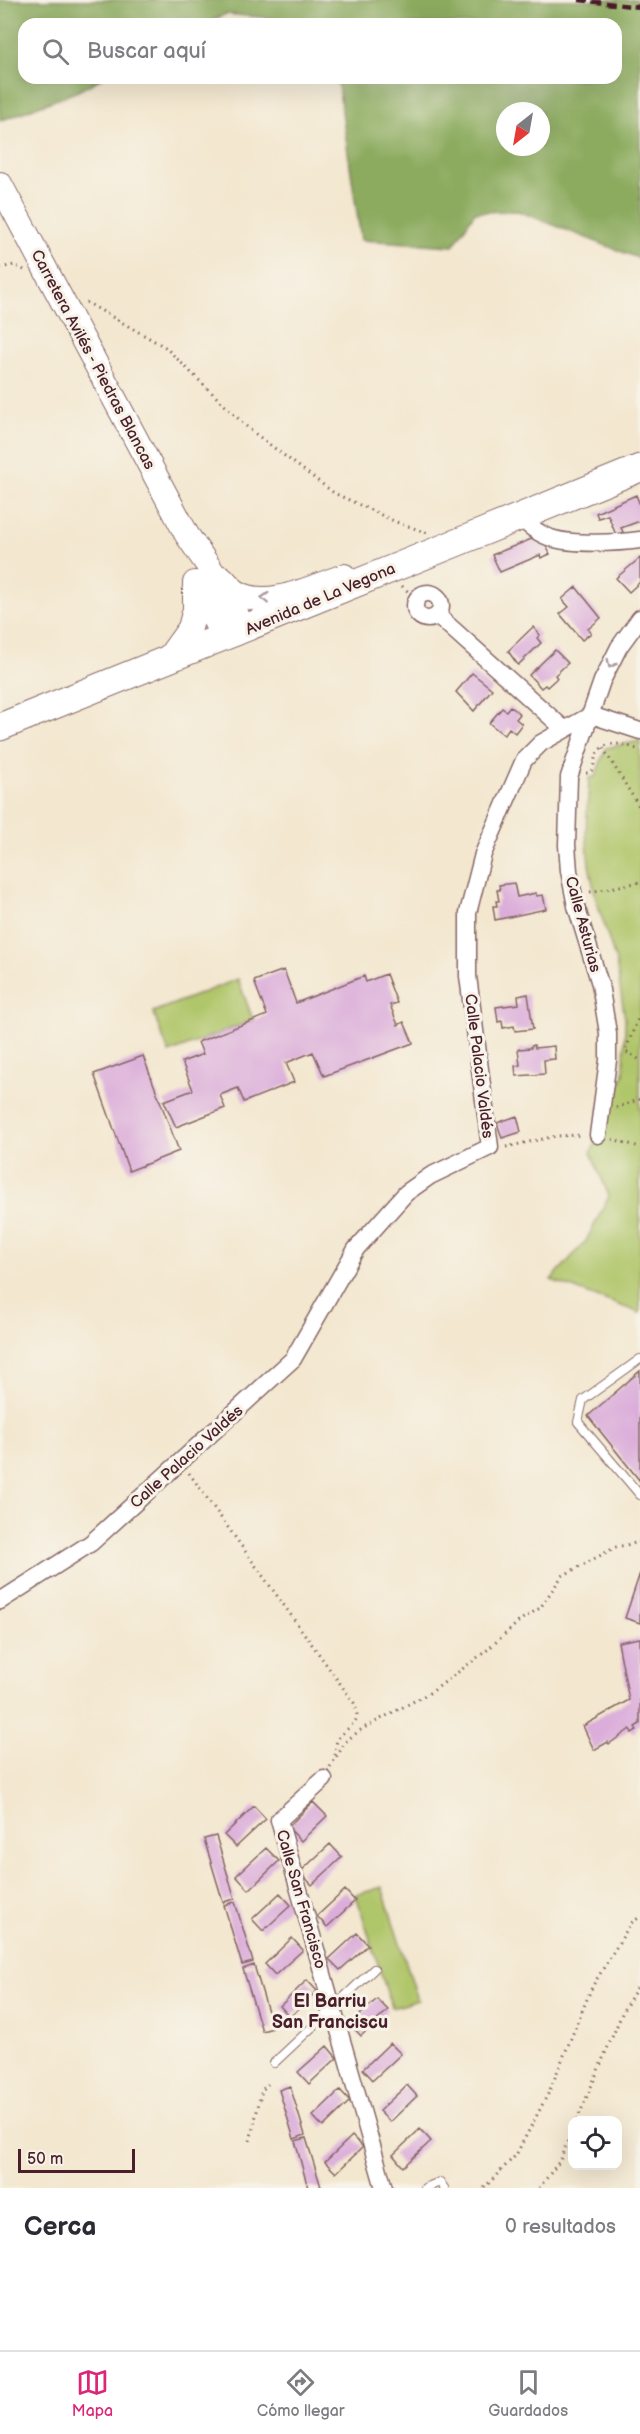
<!DOCTYPE html>
<html lang="es">
<head>
<meta charset="utf-8">
<style>
  body { margin:0; font-family:"Balsamiq Sans",sans-serif; background:#f2f2f3; color:#2b2b33 }
  .controls { position:absolute; right:18px; bottom:18px; display:grid; overflow:hidden; border-radius:12px; box-shadow:0 6px 24px #0002 }
  .controls button { width:54px; height:54px; display:grid; place-items:center; padding:0; border:0; border-bottom:2px solid #e1e1e2; background:#fff; color:#2b2b33; font:30px sans-serif }
  .compass { position:absolute; left:496px; top:102px; width:54px; height:54px; border-radius:50%; background:#fff; box-shadow:0 6px 24px #0002; rotate:211deg }
  .scale { position:absolute; left:18px; bottom:15px; width:117px; box-sizing:border-box; padding-left:6px; border:3px solid #4a1f2b; border-top:0; font-size:16px; line-height:21px; white-space:nowrap; color:#4a1f2b; -webkit-text-stroke:4px #f7f3e8; paint-order:stroke }
  .list { margin:0; padding:0; list-style:none }
  h2 { display:flex; justify-content:space-between; align-items:center; height:78px; margin:0; padding:0 24px; font-size:26px }
  h2 small { font-size:20px; font-weight:400; color:#7c7c81 }
  .icon { flex:none; width:33px; height:33px; fill:none; stroke:currentColor; stroke-width:2; stroke-linecap:round; stroke-linejoin:round }
  .map { position:relative; flex:none; width:640px; height:2188px; overflow:hidden }
  .search { position:absolute; background:#fff; box-shadow:0 6px 24px #0002; left:18px; right:18px; top:18px; height:66px; display:flex; align-items:center; gap:15px; box-sizing:border-box; padding:0 21px; border-radius:18px; color:#7c7c81; font-size:22px }
  .sheet { height:162px; background:#fff }
  nav { display:flex; justify-content:space-around; align-items:center; box-sizing:border-box; height:84px; border-top:2px solid #e1e1e2; background:#fff; font-size:16px; color:#7c7c81 }
  nav a { display:grid; justify-items:center; gap:3px }
  nav .on { color:#db2777 }
  .map>svg:first-child { display:block }
  .green { fill:#b0c66b; stroke:#7d724b; stroke-width:1.5 }
  .forest { fill:#8cab5f; stroke:#6b6545; stroke-width:1.5; fill-rule:evenodd }
  .building { fill:#dbadda }
  .lines { fill:none; stroke-linecap:round; stroke-linejoin:round }
  .lane-casing { stroke:#856564; stroke-width:10 }
  .street-casing { stroke:#856564; stroke-width:19 }
  .secondary-casing { stroke:#856564; stroke-width:26 }
  .primary-casing { stroke:#856564; stroke-width:29 }
  .path { stroke:#856564; stroke-width:3; stroke-dasharray:1.5 4.5; stroke-linecap:butt }
  .lane { stroke:#fff; stroke-width:8 }
  .street { stroke:#fff; stroke-width:16 }
  .secondary { stroke:#fff; stroke-width:24 }
  .primary { stroke:#fff; stroke-width:27 }
  .rail { stroke:#4a1f2b; stroke-width:4.5; stroke-dasharray:9 4.5; stroke-linecap:butt }
  .oneway { stroke:#ae9aa0 }
  .labels { text-anchor:middle; stroke-width:6; stroke-linejoin:round; paint-order:stroke }
  .street-label { font-size:16px; fill:#4a1f2b; stroke:#f7f3e8 }
  .neighbourhood-label { font-size:18px; font-weight:bold; fill:#4a1f2b; stroke:#f7f3e8 }
</style>
</head>
<body>
<div class="map">
<svg width="640" height="2188" viewBox="0 0 640 2188">
  <rect width="100%" height="100%" fill="#f7f3e8"/>
  <filter id="ink" filterUnits="userSpaceOnUse"><feTurbulence type="fractalNoise" baseFrequency=".0167" numOctaves="2"/><feDisplacementMap in="SourceGraphic" scale="12" xChannelSelector="R" yChannelSelector="G"/><feConvolveMatrix kernelMatrix="1 2 1 2 8 2 1 2 1" color-interpolation-filters="sRGB"/></filter>
  <filter id="wash" filterUnits="userSpaceOnUse"><feTurbulence type="fractalNoise" baseFrequency=".008" numOctaves="4" result="noise"/><feDisplacementMap in="SourceGraphic" scale="24" xChannelSelector="R" yChannelSelector="G"/><feGaussianBlur stdDeviation="1.35" result="paint"/><feColorMatrix in="noise" values="0 0 0 0 0 0 0 0 0 0 0 0 0 0 0 0 0 1.4 0 .05"/><feComposite in="paint" operator="in"/></filter>
  <g filter="url(#wash)">
    <rect width="100%" height="100%" fill="#f3e7cf"/>
    <path class="green" d="M640 741V1313L551 1280 586 1241 609 1196 591 1153 624 1074 625 1019 616 962 596 899 589 865 586 832 589 778 595 777 606 748Z
      M238 979 253 1020 169 1053 153 1012Z
      M382 1887 418 2000 392 2008 356 1895Z"/>
    <path class="forest" d="M0 0H640V259L518 211 475 212 453 246 361 240 337 78H616V24H330L226 14 204 24H24V78H102L78 91 0 121ZM505 111H541V147H505Z"/>
    <g id="blocks">
      <path class="building" d="M636 495 640 505V521L621 528 623 532 616 535 608 515 598 518 596 513Z
        M534 538 544 541 550 554 541 558 540 555 500 572 492 555Z
        M640 558V582L629 592 616 578Z
        M576 587 601 618 588 629 591 633 582 640 560 614 569 607 562 599Z
        M533 627 540 635 537 638 541 643 518 665 508 651Z
        M555 650 568 663 555 675 557 678 547 687 545 685 541 688 529 675Z
        M472 673 492 689 474 711 456 692Z
        M510 706 520 714 516 719 522 724 515 733 509 728 504 735 489 723 502 708 506 711Z
        M514 883 517 897 536 893V896L543 895 546 909 495 920 493 906H497L496 901H499L497 890H500L499 885Z
        M284 970 296 1003 364 976 366 982 386 974 397 1003 390 1005 398 1025 404 1022 413 1043 324 1076 313 1052 286 1063 294 1082 244 1102 238 1088 220 1095 225 1108 176 1127 164 1101 193 1090 182 1062 203 1054 198 1042 267 1015 254 981Z
        M528 994 533 1029 515 1031 514 1026 503 1028 502 1021 498 1022 496 1007 519 1004 518 996Z
        M534 1045 535 1048 554 1046 555 1059 544 1060 545 1074 516 1076 515 1066 520 1065 518 1049 531 1048V1046Z
        M143 1056 179 1151 129 1171 94 1074Z
        M517 1116 521 1132 502 1138 497 1123Z
        M640 1371V1481L588 1416Z
        M640 1573V1623L625 1618Z
        M640 1638V1724L635 1727 637 1730 632 1733 630 1729 609 1744 608 1742 594 1750 583 1726 629 1700 618 1642Z
        M313 1802 327 1816 301 1841 288 1827Z
        M254 1806 266 1819 236 1847 224 1835Z
        M216 1836 235 1899 223 1902 204 1839Z
        M330 1844 342 1857 312 1885 300 1872Z
        M266 1848 279 1861 249 1890 236 1876Z
        M345 1890 355 1901 327 1927 317 1916Z
        M280 1893 291 1905 263 1931 252 1919Z
        M235 1902 253 1962 242 1965 224 1905Z
        M357 1933 368 1945 340 1970 329 1959Z
        M292 1938 303 1950 275 1975 265 1964Z
        M254 1965 273 2028 262 2031 243 1969Z
        M307 1980 317 1991 290 2017 280 2006Z
        M377 1999 388 2010 361 2036 350 2024Z
        M390 2043 401 2054 373 2080 363 2069Z
        M327 2046 337 2058 309 2084 298 2072Z
        M407 2085 417 2096 390 2122 379 2111Z
        M290 2086 305 2135 294 2139 279 2090Z
        M340 2090 350 2101 323 2127 313 2116Z
        M420 2129 431 2141 403 2167 393 2155Z
        M352 2136 363 2147 336 2173 325 2162Z
        M306 2138 321 2187 316 2188H308L295 2141Z"/>
    </g>
  </g>
  <g filter="url(#ink)">
    <use href="#blocks" fill-opacity="0" stroke="#856564" stroke-width="1.5"/>
    <g class="lines">
      <defs>
        <path id="lane" d="M640 1359 583 1400 578 1422 640 1495
          M274 2063 374 1969
          M425 2188 440 2182 444 2188"/>
        <path id="street" d="M520 517C529 526 538 534 551 538 572 545 618 543 640 540
          M415 606a13 13 0 1 1 26 0a13 13 0 1 1-26 0Z
          M437 615 564 729
          M591 715 640 731
          M598 1135 608 1060V1033L600 984 576 906 569 871 567 845 569 777 602 681 619 647 640 618
          M0 1601 91 1543 293 1359 356 1249 406 1193 430 1176 490 1147 468 976V913L483 854 524 760 541 743 591 715
          M324 1779 279 1820 384 2188"/>
        <path id="secondary" d="M0 184 187 535 229 596 237 615 235 634 217 625 195 583
          M222 578C226 582 230 587 235 591 265 612 314 586 344 576
          M167 660 190 628 195 609V585"/>
        <path id="primary" d="M0 727C214 641 427 555 640 468"/>
      </defs>
      <use href="#lane" class="lane-casing"/>
      <use href="#street" class="street-casing"/>
      <use href="#secondary" class="secondary-casing"/>
      <use href="#primary" class="primary-casing"/>
      <path class="path" d="M0 268 14 265 24 270
        M86 302 165 347 249 429 334 493 396 522 428 533
        M402 586 416 599
        M603 748 640 808
        M586 773H589C595 768 593 763 596 756 604 737 626 745 640 750
        M590 892 640 882
        M640 1014 625 1051 640 1060
        M616 1108 640 1099
        M612 1139 640 1147
        M506 1147 556 1136 582 1135
        M189 1473 354 1703C362 1723 352 1723 340 1736 335 1741 336 1749 335 1755
        M330 1767 347 1740 362 1729 433 1691 486 1651 522 1619 540 1608 562 1576 616 1547 640 1542
        M577 2120 624 2009 640 1983
        M250 2141 262 2090 268 2084
        M484 2188 516 2155 549 2092 592 1987 631 1923 640 1917
        M539 2188 559 2162 572 2131"/>
      <use href="#lane" class="lane"/>
      <use href="#street" class="street"/>
      <use href="#secondary" class="secondary"/>
      <use href="#primary" class="primary"/>
      <path class="rail" d="M579 0 640 7"/>
    </g>
    <defs><path id="oneway-chevron" d="M-2-3.5L2.5 0L-2 3.5" fill="none" stroke-width="1.6" stroke-linecap="round" stroke-linejoin="round" transform="scale(1.5)"/></defs>
    <g class="oneway">
      <use href="#oneway-chevron" transform="translate(265 598) rotate(-177)"/>
      <use href="#oneway-chevron" transform="translate(611 664) rotate(117)"/>
    </g>
  </g>
  <g class="labels">
    <g class="street-label">
      <text transform="translate(94 359) rotate(62)" y="6">Carretera Avilés - Piedras Blancas</text>
      <text transform="translate(320 598) rotate(-23)" y="6">Avenida de La Vegona</text>
      <text transform="translate(584 924) rotate(75)" y="6">Calle Asturias</text>
      <text transform="translate(480 1066) rotate(83)" y="6">Calle Palacio Valdés</text>
      <text transform="translate(186 1456) rotate(-42)" y="6">Calle Palacio Valdés</text>
      <text transform="translate(302 1899) rotate(74)" y="6">Calle San Francisco</text>
    </g>
    <g class="neighbourhood-label">
      <text x="330" y="2007">El Barriu<tspan x="330" dy="21">San Franciscu</tspan></text>
    </g>
  </g>
</svg>
<div class="controls">
<button><svg class="icon" aria-label="locate" viewBox="0 0 24 24"><circle cx="12" cy="12" r="6"/><path d="M12 2v4M12 18v4M2 12h4M18 12h4"/></svg></button>
</div>
<svg class="compass" viewBox="-18 -18 36 36"><path d="M0-13l5 13h-10z" fill="#e53935"/><path d="M0 13l5-13h-10z" fill="#7c7c81"/></svg>
<div class="scale">50 m</div>
<div class="search"><svg class="icon" aria-label="search" viewBox="0 0 24 24"><circle cx="10" cy="10" r="6"/><path d="M15 15l6 6"/></svg>Buscar aquí</div>
</div>
<section class="sheet">
<h2>Cerca<small>0 resultados</small></h2>
<ul class="list">
</ul>
</section>
<nav>
<a class="on"><svg class="icon" aria-label="map" viewBox="0 0 24 24"><path d="M3 6l6-2 6 2 6-2v14l-6 2-6-2-6 2zM9 4v14M15 6v14"/></svg>Mapa</a>
<a><svg class="icon" aria-label="directions" viewBox="0 0 24 24"><path d="M12 3l9 9-9 9-9-9zM9 14v-3h6M13 9l2 2-2 2"/></svg>Cómo llegar</a>
<a><svg class="icon" aria-label="saved" viewBox="0 0 24 24"><path d="M7 4h10v16l-5-4-5 4z"/></svg>Guardados</a>
</nav>
</body>
</html>
